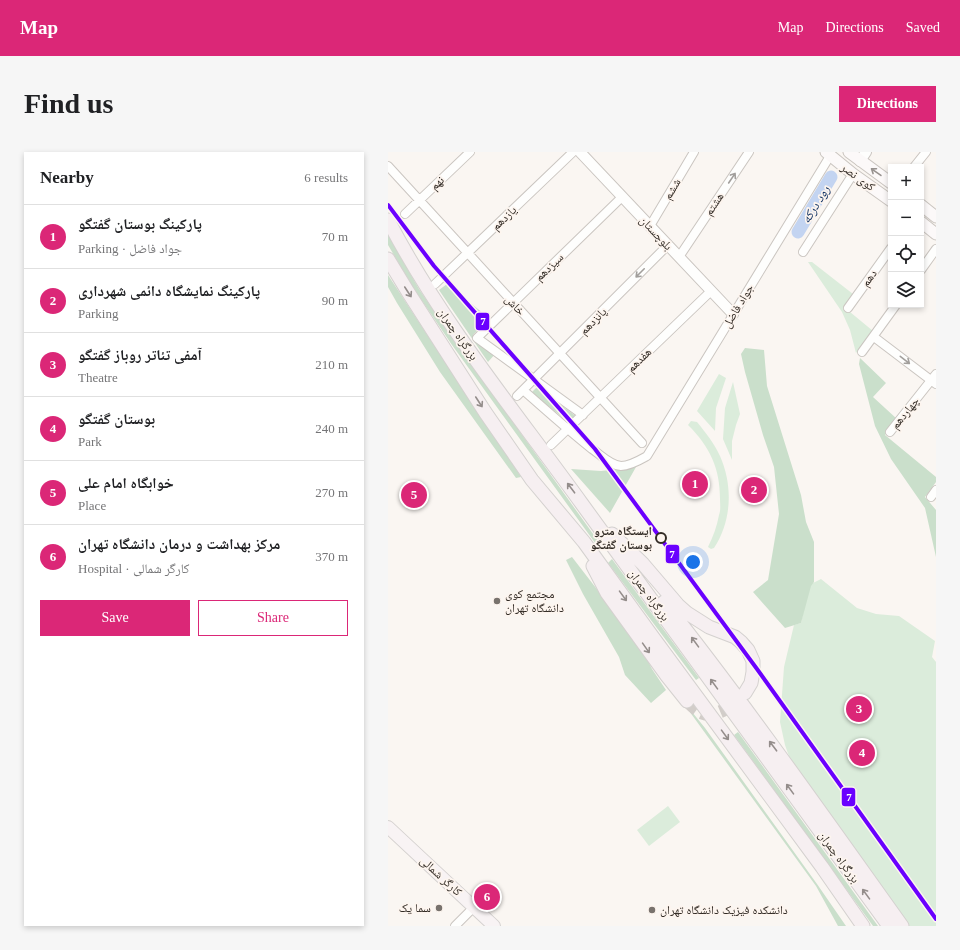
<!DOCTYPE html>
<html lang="en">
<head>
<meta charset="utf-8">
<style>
  body { margin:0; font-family:"Times New Roman","Noto Naskh Arabic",serif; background:#f6f6f6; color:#202124 }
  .controls { position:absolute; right:12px; top:12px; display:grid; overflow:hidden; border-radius:0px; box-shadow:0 2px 6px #0003 }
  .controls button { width:36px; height:36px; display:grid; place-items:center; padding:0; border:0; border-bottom:1px solid #e0e0e0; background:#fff; color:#202124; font:20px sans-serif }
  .you { position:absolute; left:305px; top:410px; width:14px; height:14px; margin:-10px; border:3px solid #fff; border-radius:50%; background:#1a73e8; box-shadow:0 0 0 6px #1a73e833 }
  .badge { display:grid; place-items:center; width:26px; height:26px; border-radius:50%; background:#db2777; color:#fff; font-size:13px; font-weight:700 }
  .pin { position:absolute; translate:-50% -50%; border:2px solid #fff; box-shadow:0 1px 4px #0006 }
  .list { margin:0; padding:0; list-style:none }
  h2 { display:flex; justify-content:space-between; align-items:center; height:52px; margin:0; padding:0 16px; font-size:17px }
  h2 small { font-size:13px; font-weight:400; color:#757577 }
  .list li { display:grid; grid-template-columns:26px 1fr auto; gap:12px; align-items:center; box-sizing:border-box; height:64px; padding:0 16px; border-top:1px solid #e0e0e0 }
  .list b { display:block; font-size:15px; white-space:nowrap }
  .list p { margin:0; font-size:13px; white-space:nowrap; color:#757577 }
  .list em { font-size:13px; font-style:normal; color:#757577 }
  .actions { display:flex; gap:8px; padding:12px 16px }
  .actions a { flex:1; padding:9px 0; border:1px solid #db2777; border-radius:0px; text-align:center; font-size:14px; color:#db2777 }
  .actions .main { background:#db2777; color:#fff }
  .icon { flex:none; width:22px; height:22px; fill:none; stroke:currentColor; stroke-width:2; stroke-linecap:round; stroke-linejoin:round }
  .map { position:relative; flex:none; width:548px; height:774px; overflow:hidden; border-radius:0px }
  header { display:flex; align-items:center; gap:24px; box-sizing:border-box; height:56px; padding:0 20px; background:#db2777; color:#fff }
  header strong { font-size:19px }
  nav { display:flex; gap:22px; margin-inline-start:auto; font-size:14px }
  .intro { display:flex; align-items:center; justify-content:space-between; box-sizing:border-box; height:96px; padding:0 24px }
  h1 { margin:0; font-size:28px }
  .button { padding:10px 18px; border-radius:0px; background:#db2777; color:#fff; font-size:14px; font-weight:700 }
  main { display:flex; gap:24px; padding:0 24px }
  aside { flex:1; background:#fff; border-radius:0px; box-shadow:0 2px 6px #0003 }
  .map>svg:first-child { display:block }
  .green { fill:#dbecdb }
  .forest { fill:#cadfcb }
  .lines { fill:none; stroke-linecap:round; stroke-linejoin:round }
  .river { stroke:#c3d4f1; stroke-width:13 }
  .trunk-tunnel { stroke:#d2cdc9; stroke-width:13; stroke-dasharray:13 6; stroke-linecap:butt }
  .minor-casing { stroke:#cac5c0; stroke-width:10 }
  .tertiary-casing { stroke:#cac5c0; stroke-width:12 }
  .secondary-casing { stroke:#cac5c0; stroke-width:13 }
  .primary-casing { stroke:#d4d1cf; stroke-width:14 }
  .trunk-casing { stroke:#d4d1cf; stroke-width:15 }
  .minor { stroke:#fefefd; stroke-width:8 }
  .tertiary { stroke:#fefefd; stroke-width:10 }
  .secondary { stroke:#fcf9f9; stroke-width:11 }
  .primary { stroke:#f8f3f4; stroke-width:12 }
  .trunk { stroke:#f6eff1; stroke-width:13 }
  .metro-1-casing { stroke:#fdf5ef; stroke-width:7 }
  .metro-1 { stroke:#6a00ff; stroke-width:4 }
  .oneway { stroke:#97928f }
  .oneway2 { stroke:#a29f9c }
  .oneway3 { stroke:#948d8b }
  .stop-dot { fill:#fdf5ef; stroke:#322b25; stroke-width:2 }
  .poi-dot { fill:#78726d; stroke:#fdf5ef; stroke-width:1.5 }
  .labels { text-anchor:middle; stroke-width:3.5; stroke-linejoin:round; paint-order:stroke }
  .street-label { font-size:12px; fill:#322b25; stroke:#fdf5ef }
  .stop-label { font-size:12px; font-weight:bold; fill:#322b25; stroke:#fdf5ef; text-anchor:end }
  .poi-label { font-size:12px; fill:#322b25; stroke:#fdf5ef; text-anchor:start }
  .water-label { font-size:13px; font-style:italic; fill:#113263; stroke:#fdf5ef }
  .line-badge { stroke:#fdf5ef; stroke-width:1.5 }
  .badge-label { font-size:11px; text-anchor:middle; font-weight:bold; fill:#fff }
</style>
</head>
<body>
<header>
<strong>Map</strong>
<nav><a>Map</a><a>Directions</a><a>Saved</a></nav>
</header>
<div class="intro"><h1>Find us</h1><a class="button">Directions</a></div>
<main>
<aside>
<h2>Nearby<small>6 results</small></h2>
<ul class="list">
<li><span class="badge">1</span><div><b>پارکینگ بوستان گفتگو</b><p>Parking · جواد فاضل</p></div><em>70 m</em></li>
<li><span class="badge">2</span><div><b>پارکینگ نمایشگاه دائمی شهرداری</b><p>Parking</p></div><em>90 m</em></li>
<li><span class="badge">3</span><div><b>آمفی تئاتر روباز گفتگو</b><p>Theatre</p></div><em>210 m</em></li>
<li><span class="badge">4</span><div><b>بوستان گفتگو</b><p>Park</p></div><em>240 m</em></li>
<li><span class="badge">5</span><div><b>خوابگاه امام علی</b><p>Place</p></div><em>270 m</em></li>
<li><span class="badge">6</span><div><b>مرکز بهداشت و درمان دانشگاه تهران</b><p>Hospital · کارگر شمالی</p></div><em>370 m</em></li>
</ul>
<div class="actions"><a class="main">Save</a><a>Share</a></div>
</aside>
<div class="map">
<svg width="548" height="774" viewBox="0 0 548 774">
  <rect width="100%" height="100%" fill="#faf6f2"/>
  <path class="green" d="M420 110H424L465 142 456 155 485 179 468 201 462 178 454 160Z
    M331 222 338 226 328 256 327 279 309 259Z
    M345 230 352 262 348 273 344 289V308L335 287 337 256Z
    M303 269 309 270C318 281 326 291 332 304 345 333 344 369 326 396L323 397 320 395C325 385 329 374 331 363 333 358 332 352 332 347 332 316 322 295 300 273Z
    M433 427 469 456 488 462 511 464 547 489 544 505 548 510V774H518L403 610 397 593 392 570 396 515 406 473 413 471 421 433Z
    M280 654 292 670 261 694 249 678Z"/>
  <path class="forest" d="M0 83 31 137 61 181 213 393 210 395 64 193 26 137 0 93Z
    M0 123 38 181 93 261 133 325 128 326 52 220 9 151 0 135Z
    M59 132 101 166 85 183 108 201 100 210 51 138Z
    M357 196 376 198 379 234 413 343 418 370 426 390V430L423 434 413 471 397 476 365 440 380 428 391 362 386 315 375 283 357 220 353 202Z
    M472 206 498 231 485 245 509 267 497 283 548 325V330L537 345 548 358V405L537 356 503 307 487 274 471 212Z
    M148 236H150L189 265 183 272 145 242 144 240Z
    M248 315 222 361 183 317 213 319Z
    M184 405 252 493 264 517 278 538 263 551 237 523 231 505 195 442 178 408Z
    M224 407 311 526 308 528 220 411Z
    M283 534 317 576 429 732 458 774H450L428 734Z
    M350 580 490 774H485L346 583Z"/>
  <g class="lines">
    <path class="river" d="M410 80 443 25"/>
    <path class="trunk-tunnel" d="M299 549C303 553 308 558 314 561 326 566 342 556 350 547"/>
    <defs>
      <path id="minor" d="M0 14 254 291
        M526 15 538 0
        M17 62 82 0
        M262 74 306 0
        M415 100 465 22
        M291 105 361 0
        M533 118 548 97
        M47 132 185 0
        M460 156 503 96
        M486 185 548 232
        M474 200 508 153
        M135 238C158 258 180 278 204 297 213 303 222 313 233 314 242 314 252 308 259 304L442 4
        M129 244 280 93
        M195 263 89 186 234 45
        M502 280 548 222
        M163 293 323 139
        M543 345 548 338
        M67 774 86 755"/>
      <path id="tertiary" d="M192 0 345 162
        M472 9 478 0"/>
      <path id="secondary" d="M438 0 465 22 503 49
        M461 0 503 31
        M533 53 548 65
        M533 70 548 82"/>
      <path id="primary" d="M0 675 106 774"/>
      <path id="trunk" d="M0 68C53 170 127 259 194 352 297 492 399 633 501 774
        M0 107 20 140 97 260 144 328 196 390 264 484 434 715 475 774
        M224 382 255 412 290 453 299 461 321 475 347 485 353 490 360 498 365 509V520L363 531 357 541
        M205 414 219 441 279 524 299 549
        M276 450C359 555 436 665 514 774"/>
    </defs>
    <use href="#minor" class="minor-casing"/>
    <use href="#tertiary" class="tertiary-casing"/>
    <use href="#secondary" class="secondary-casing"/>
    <use href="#primary" class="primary-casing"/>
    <use href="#trunk" class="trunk-casing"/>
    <use href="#minor" class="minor"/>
    <use href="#tertiary" class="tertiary"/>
    <use href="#secondary" class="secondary"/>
    <use href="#primary" class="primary"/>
    <use href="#trunk" class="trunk"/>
    <defs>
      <path id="metro-1" d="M0 53 46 114 207 297 369 517 548 767"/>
    </defs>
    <use href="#metro-1" class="metro-1-casing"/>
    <use href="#metro-1" class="metro-1"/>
  </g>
  <defs><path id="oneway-shaft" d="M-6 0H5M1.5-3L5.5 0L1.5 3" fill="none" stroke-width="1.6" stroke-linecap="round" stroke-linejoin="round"/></defs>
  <use class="oneway" href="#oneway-shaft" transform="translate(488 20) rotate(-145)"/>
  <g class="oneway2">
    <use href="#oneway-shaft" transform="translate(344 26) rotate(-56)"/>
    <use href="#oneway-shaft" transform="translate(252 121) rotate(135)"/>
    <use href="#oneway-shaft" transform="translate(517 208) rotate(38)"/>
  </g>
  <g class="oneway3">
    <use href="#oneway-shaft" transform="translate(20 140) rotate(57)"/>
    <use href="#oneway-shaft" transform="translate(91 250) rotate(57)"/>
    <use href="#oneway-shaft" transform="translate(183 336) rotate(-127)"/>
    <use href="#oneway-shaft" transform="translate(235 444) rotate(54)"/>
    <use href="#oneway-shaft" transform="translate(307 490) rotate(-126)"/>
    <use href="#oneway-shaft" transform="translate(258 496) rotate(55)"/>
    <use href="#oneway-shaft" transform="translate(326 532) rotate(-126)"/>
    <use href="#oneway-shaft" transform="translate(337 583) rotate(54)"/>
    <use href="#oneway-shaft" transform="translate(385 594) rotate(-127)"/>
    <use href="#oneway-shaft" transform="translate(402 637) rotate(-126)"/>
    <use href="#oneway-shaft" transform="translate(478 742) rotate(-126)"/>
  </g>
  <circle class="stop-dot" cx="273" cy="386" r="5"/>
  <g class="poi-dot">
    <circle cx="109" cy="449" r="4"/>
    <circle cx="51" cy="756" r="4"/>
    <circle cx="264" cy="758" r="4"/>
  </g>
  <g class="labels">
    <g class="street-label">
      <text transform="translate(470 25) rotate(36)" y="4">کوی نصر</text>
      <text transform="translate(49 31) rotate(-44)" y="4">نهم</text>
      <text transform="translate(284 37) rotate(-59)" y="4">ششم</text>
      <text transform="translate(326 52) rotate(-56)" y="4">هشتم</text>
      <text transform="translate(116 66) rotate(-44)" y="4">یازدهم</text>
      <text transform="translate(268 81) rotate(47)" y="4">بلوچستان</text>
      <text transform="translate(161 115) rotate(-44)" y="4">سیزدهم</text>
      <text transform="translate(481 126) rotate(-54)" y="4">دهم</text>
      <text transform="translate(127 153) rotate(47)" y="4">خاش</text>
      <text transform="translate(350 154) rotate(-59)" y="4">جواد فاضل</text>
      <text transform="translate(205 169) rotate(-45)" y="4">پانزدهم</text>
      <text transform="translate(70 182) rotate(55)" y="4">بزرگراه چمران</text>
      <text transform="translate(251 208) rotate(-44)" y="4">هفدهم</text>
      <text transform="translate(517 261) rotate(-51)" y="4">چهاردهم</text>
      <text transform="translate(261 443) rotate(54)" y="4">بزرگراه چمران</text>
      <text transform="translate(451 705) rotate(54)" y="4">بزرگراه چمران</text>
      <text transform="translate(53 724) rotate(43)" y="4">کارگر شمالی</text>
    </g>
    <g class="stop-label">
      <text x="264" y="383">ایستگاه مترو<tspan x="264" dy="14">بوستان گفتگو</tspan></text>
    </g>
    <g class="poi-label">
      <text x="117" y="446">مجتمع کوی<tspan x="117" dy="14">دانشگاه تهران</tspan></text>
      <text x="43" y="760" text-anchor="end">سما یک</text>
      <text x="272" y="762">دانشکده فیزیک دانشگاه تهران</text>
    </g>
    <g class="water-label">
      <text transform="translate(427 52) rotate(-58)" y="5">رود درکه</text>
    </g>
  </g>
  <g class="line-badge">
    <rect x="87" y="160" width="15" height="19" rx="4" fill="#6a00ff"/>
    <rect x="277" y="392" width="15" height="20" rx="4" fill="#6a00ff"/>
    <rect x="453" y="635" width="15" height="20" rx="4" fill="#6a00ff"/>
  </g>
  <g class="badge-label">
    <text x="95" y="173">7</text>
    <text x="284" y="406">7</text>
    <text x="461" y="649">7</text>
  </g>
</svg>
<div class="controls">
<button>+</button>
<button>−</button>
<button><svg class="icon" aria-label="locate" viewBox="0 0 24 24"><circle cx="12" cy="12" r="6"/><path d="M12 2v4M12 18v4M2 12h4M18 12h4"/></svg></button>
<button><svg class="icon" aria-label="layers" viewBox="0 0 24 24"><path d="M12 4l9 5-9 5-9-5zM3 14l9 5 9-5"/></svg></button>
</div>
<div class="you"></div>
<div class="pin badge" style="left:307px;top:332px">1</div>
<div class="pin badge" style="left:366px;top:338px">2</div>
<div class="pin badge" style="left:471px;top:557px">3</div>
<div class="pin badge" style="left:474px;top:601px">4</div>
<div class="pin badge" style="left:26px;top:343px">5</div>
<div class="pin badge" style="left:99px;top:745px">6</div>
</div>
</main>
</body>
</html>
